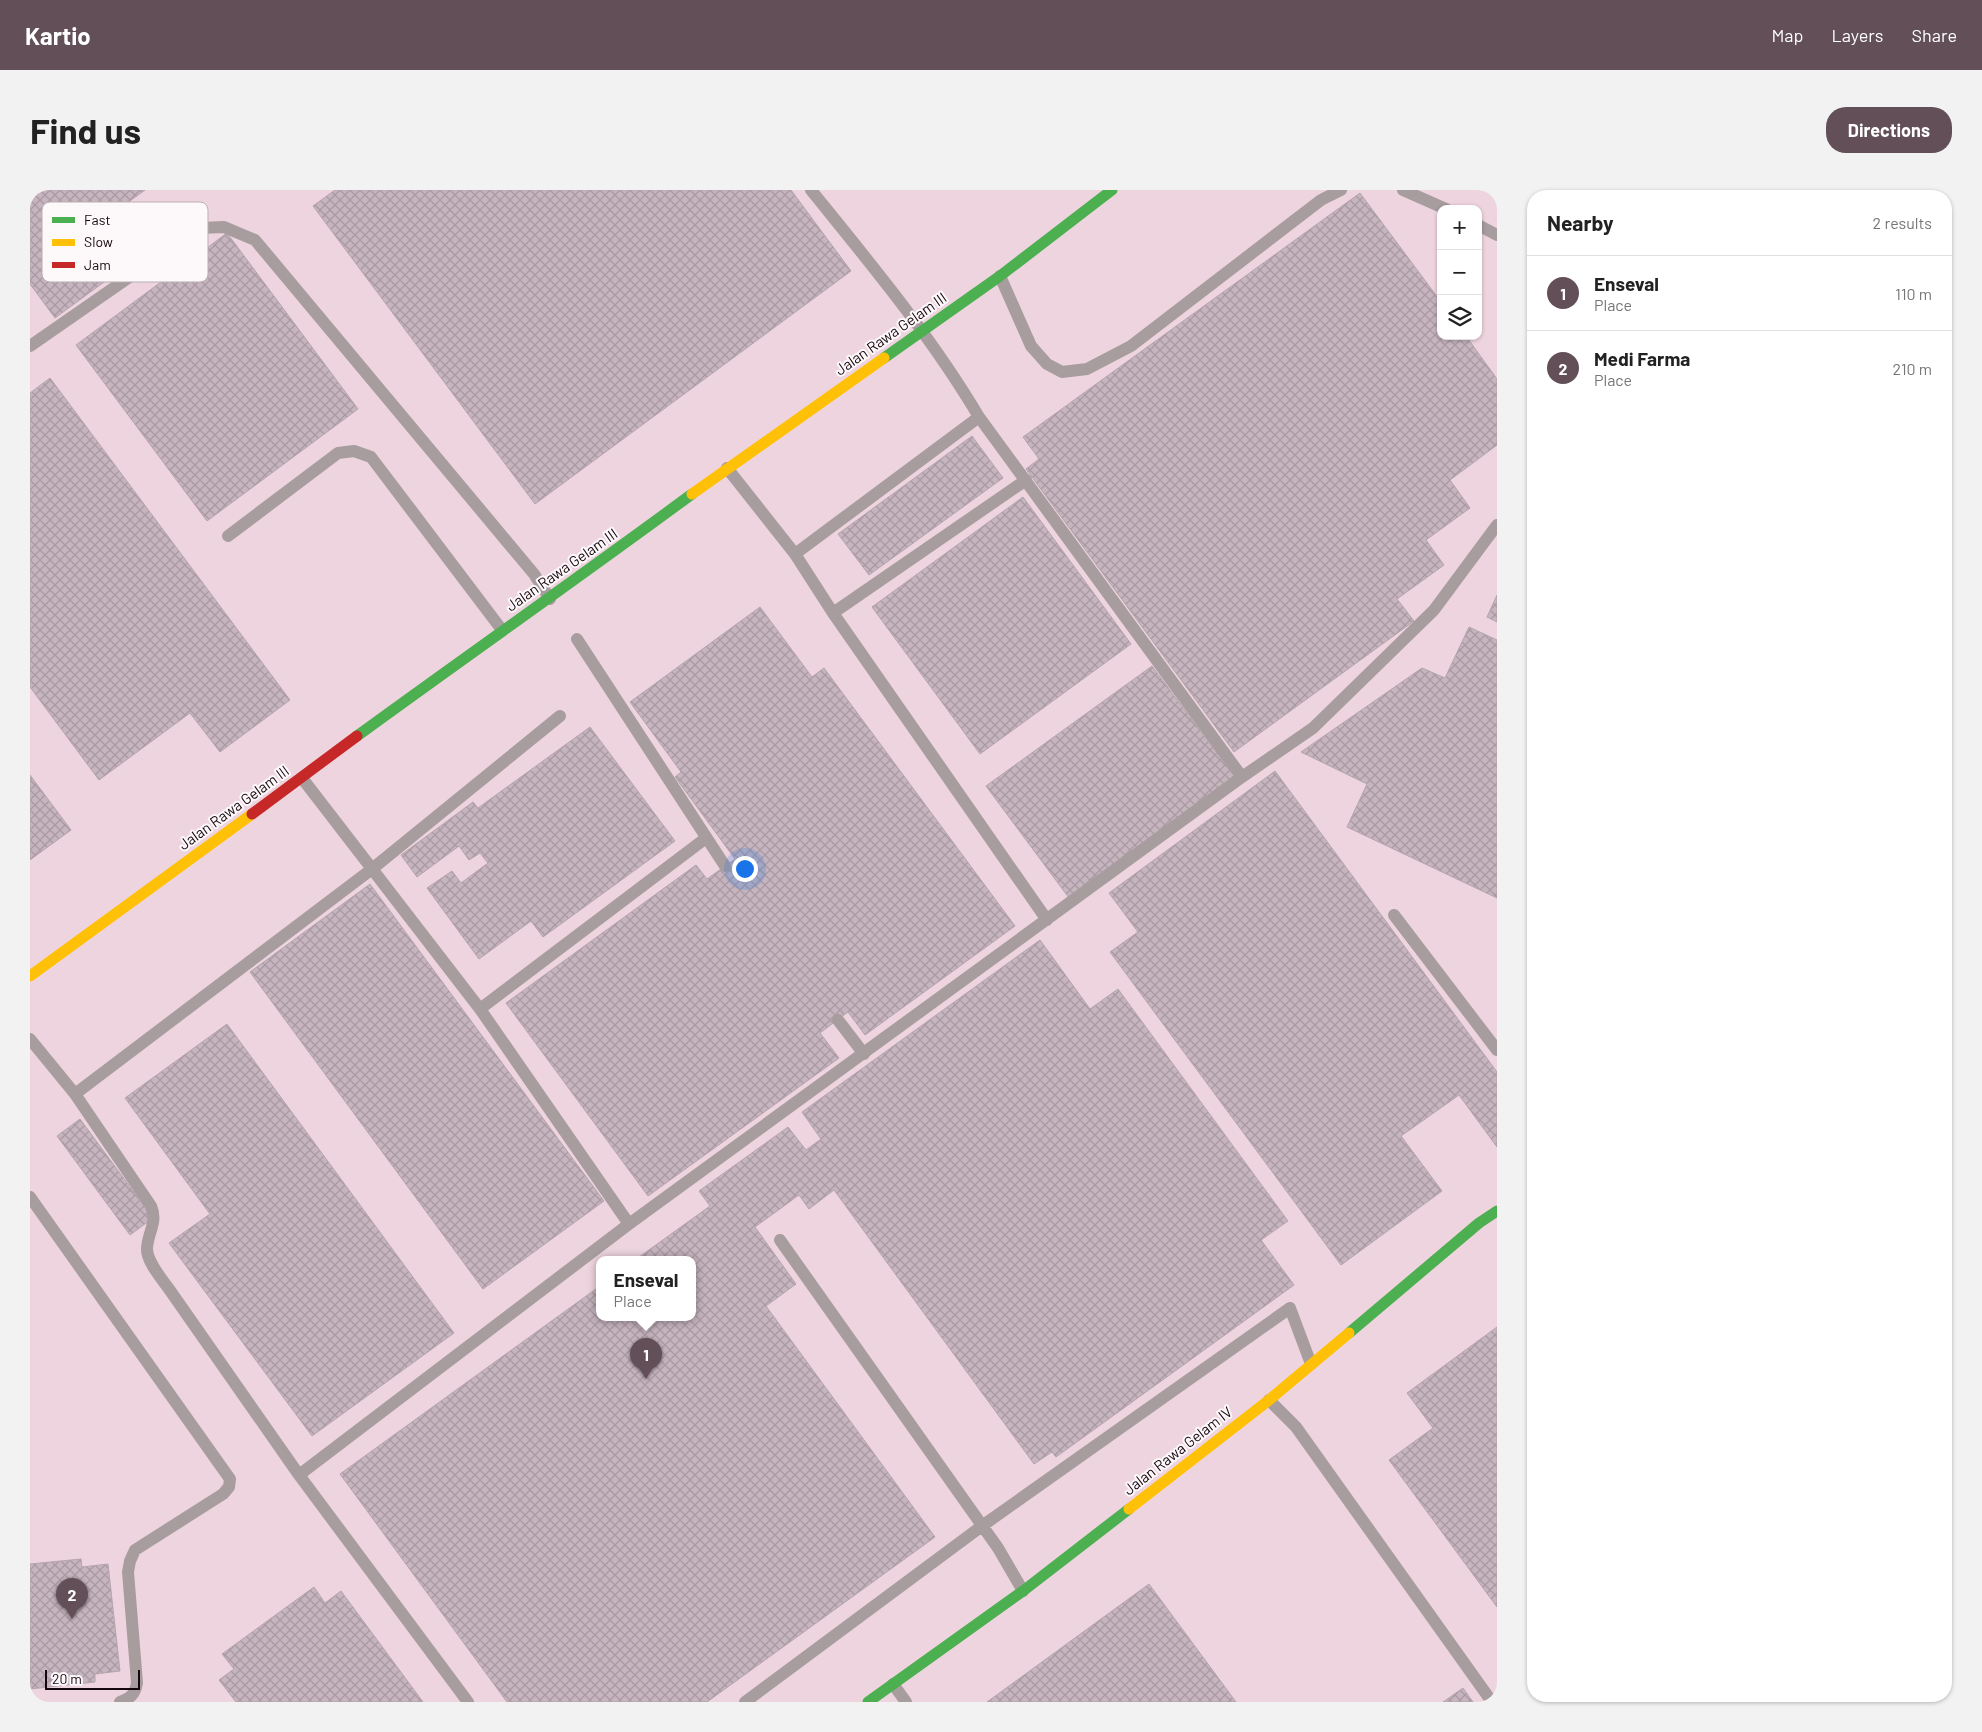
<!DOCTYPE html>
<html lang="en">
<head>
<meta charset="utf-8">
<style>
  body { margin:0; font-family:Barlow,sans-serif; background:#f2f2f2; color:#222 }
  .controls { position:absolute; right:15px; top:15px; display:grid; overflow:hidden; border-radius:10px; box-shadow:0 1px 4px #0004 }
  .controls button { width:45px; height:45px; display:grid; place-items:center; padding:0; border:0; border-bottom:1px solid #e0e0e0; background:#fff; color:#222; font:25px sans-serif }
  .scale { position:absolute; left:15px; bottom:12px; width:95px; box-sizing:border-box; padding-left:5px; border:2px solid #16070e; border-top:0; font-size:14px; line-height:18px; white-space:nowrap; color:#16070e; -webkit-text-stroke:4px #fdf8fa; paint-order:stroke }
  .you { position:absolute; left:714px; top:678px; width:18px; height:18px; margin:-12px; border:4px solid #fff; border-radius:50%; background:#1a73e8; box-shadow:0 0 0 8px #1a73e833 }
  .badge { display:grid; place-items:center; width:32px; height:32px; border-radius:50%; background:#624f57; color:#fff; font-size:16px; font-weight:700 }
  .pin { position:absolute; translate:-50% -41px; filter:drop-shadow(0 1px 2px #0008) }
  .pin::after { content:''; position:absolute; top:26px; width:18px; height:15px; background:inherit; clip-path:polygon(0 0,100% 0,50% 100%) }
  .popup { position:absolute; left:566px; top:1066px; width:100px; height:65px; box-sizing:border-box; display:grid; place-content:center; border-radius:10px; background:#fff; filter:drop-shadow(0 1px 4px #0005); font-size:16px; white-space:nowrap; color:#767676 }
  .popup b { font-size:19px; color:#222 }
  .popup::after { content:''; position:absolute; left:50%; top:100%; margin-left:-10px; border:10px solid transparent; border-top-color:#fff }
  .list { margin:0; padding:0; list-style:none }
  h2 { display:flex; justify-content:space-between; align-items:center; height:65px; margin:0; padding:0 20px; font-size:21px }
  h2 small { font-size:16px; font-weight:400; color:#767676 }
  .list li { display:grid; grid-template-columns:32px 1fr auto; gap:15px; align-items:center; box-sizing:border-box; height:75px; padding:0 20px; border-top:1px solid #e0e0e0 }
  .list b { display:block; font-size:19px; white-space:nowrap }
  .list p { margin:0; font-size:16px; white-space:nowrap; color:#767676 }
  .list em { font-size:16px; font-style:normal; color:#767676 }
  .icon { flex:none; width:28px; height:28px; fill:none; stroke:currentColor; stroke-width:2; stroke-linecap:round; stroke-linejoin:round }
  .map { position:relative; flex:none; width:1467px; height:1512px; overflow:hidden; border-radius:20px }
  header { display:flex; align-items:center; gap:30px; box-sizing:border-box; height:70px; padding:0 25px; background:#624f57; color:#fff }
  header strong { font-size:24px }
  nav { display:flex; gap:28px; margin-inline-start:auto; font-size:18px }
  .intro { display:flex; align-items:center; justify-content:space-between; box-sizing:border-box; height:120px; padding:0 30px }
  h1 { margin:0; font-size:35px }
  .button { padding:12px 22px; border-radius:20px; background:#624f57; color:#fff; font-size:18px; font-weight:700 }
  main { display:flex; gap:30px; padding:0 30px }
  aside { flex:1; background:#fff; border-radius:20px; box-shadow:0 1px 4px #0004 }
  .map>svg:first-child { display:block }
  .building { fill:url(#building-cross-hatch); stroke:#b5a4ae }
  .lines { fill:none; stroke-linecap:round; stroke-linejoin:round }
  .lane { stroke:#a89d9e; stroke-width:12 }
  .fast { stroke:#4caf50; stroke-width:11 }
  .slow { stroke:#ffc107; stroke-width:11 }
  .jam { stroke:#c62828; stroke-width:11 }
  .labels { text-anchor:middle; stroke-width:4; stroke-linejoin:round; paint-order:stroke }
  .street-label { font-size:15px; fill:#16070e; stroke:#fdf8fa }
  .key { fill:#fdf8fa; stroke:#b8b0b3; stroke-width:1 }
  .key-label { font-size:14px; fill:#16070e }
</style>
</head>
<body>
<header>
<strong>Kartio</strong>
<nav><a>Map</a><a>Layers</a><a>Share</a></nav>
</header>
<div class="intro"><h1>Find us</h1><a class="button">Directions</a></div>
<main>
<div class="map">
<svg width="1467" height="1512" viewBox="0 0 1467 1512">
  <defs>
    <pattern id="building-cross-hatch" width="8" height="8" patternUnits="userSpaceOnUse" patternTransform="scale(1.25)"><rect width="8" height="8" fill="#c6b4be"/><path d="M0 0l8 8M0 8l8-8" fill="none" stroke="#a999a2"/></pattern>
  </defs>
  <rect width="100%" height="100%" fill="#eed4df"/>
  <path class="building" d="M0 0H115L89 19 119 59 25 128 0 94Z
    M305 0H761L821 81 505 314 283 16Z
    M1330 3 1411 112V146H1436L1467 189V255L1420 290 1440 318 1396 350 1414 375 1367 409 1384 431 1204 562 996 279 1009 269 993 247Z
    M197 43 328 219 177 331 46 155Z
    M20 188 260 510 190 562 160 523 69 590 0 497V203Z
    M942 246 973 288 839 385 808 344Z
    M993 307 1101 454 950 564 842 417Z
    M1467 405V432L1457 427Z
    M730 417 782 487 794 478 985 736 835 845 818 822 790 843 809 868 618 1006 476 813 666 675 677 689 705 669 645 587 651 582 600 512Z
    M1439 437 1467 450V708L1317 637 1337 594 1271 562 1392 478 1415 488Z
    M1122 476 1205 587 1039 708 956 596Z
    M560 537 645 651 513 747 501 731 449 769 397 698 422 681 431 693 458 673 450 663 439 670 429 656 387 687 371 665 443 612 448 618Z
    M1245 581 1467 882V957L1429 905 1371 946 1412 1001 1311 1075 1080 762 1108 742 1079 703Z
    M0 585 41 640 0 670Z
    M340 694 574 1011 453 1099 220 782Z
    M1010 750 1060 819 1088 799 1258 1031 1231 1050 1264 1095 1026 1267 1022 1262 1004 1274 804 1000 779 1019 769 1005 725 1037 766 1094 736 1116 905 1347 677 1512H477L310 1284 570 1096V1128H662V1070H605L680 1016 669 1001 758 937 776 960 791 949 772 922Z
    M197 834 424 1143 282 1246 139 1053 180 1024 95 908Z
    M50 929 123 1028 100 1045 27 946Z
    M1467 1137V1417L1359 1270 1403 1238 1377 1203Z
    M51 1369 52 1377 78 1374 90 1481 65 1484V1492L0 1499V1374Z
    M1119 1394 1206 1512H957Z
    M284 1397 295 1413 311 1401 393 1512H206L189 1490 204 1479 192 1464Z
    M1433 1498 1443 1512H1413Z"/>
  <g class="lines">
    <path class="lane" d="M781 0C840 73 901 146 949 227L1212 587
      M1373 0 1416 19
      M1448 35 1467 45
      M970 86 1001 156 1017 174 1032 182 1057 179 1101 156 1291 10 1311 0
      M0 156 170 38 194 37 225 50 504 384 520 409
      M697 278 765 364 803 423 1017 730
      M198 346 308 263 324 261 341 267 472 440
      M765 364 949 227
      M803 423 996 290
      M547 449 695 676
      M272 588 450 819 599 1034
      M1364 725 1467 860
      M450 819 676 648
      M808 830 834 864
      M0 849 45 904 121 1016C128 1032 118 1042 117 1058 116 1071 132 1089 139 1099L269 1285 438 1512
      M45 904 342 679 530 526
      M0 1007 200 1289 199 1297 193 1304 105 1360 100 1371 98 1382 107 1493C105 1505 100 1508 90 1512
      M750 1050 968 1358 993 1401
      M1239 1210 1266 1237 1462 1512
      M269 1285 599 1034 1212 587 1283 538 1404 420 1467 335
      M863 1494 876 1512
      M715 1512 952 1336 1260 1118 1281 1174"/>
    <path class="fast" d="M854 168 970 86 1082 0
      M327 546C438 465 551 386 662 304
      M1319 1143 1449 1033 1467 1021
      M838 1512 993 1401 1099 1319"/>
    <path class="slow" d="M662 304 854 168
      M0 786 222 624
      M1099 1319 1239 1210 1319 1143"/>
    <path class="jam" d="M222 624 327 546"/>
  </g>
  <g class="labels">
    <g class="street-label">
      <text transform="translate(861 144) rotate(-35)" y="5">Jalan Rawa Gelam III</text>
      <text transform="translate(532 380) rotate(-35)" y="5">Jalan Rawa Gelam III</text>
      <text transform="translate(204 618) rotate(-36)" y="5">Jalan Rawa Gelam III</text>
      <text transform="translate(1148 1261) rotate(-38)" y="5">Jalan Rawa Gelam IV</text>
    </g>
  </g>
  <rect x="12" y="12" width="166" height="80" rx="8" class="key"/>
  <rect x="22" y="27" width="23" height="6" fill="#4caf50"/>
  <rect x="22" y="49" width="23" height="7" fill="#ffc107"/>
  <rect x="22" y="72" width="23" height="6" fill="#c62828"/>
  <g class="key-label">
    <text x="54" y="35">Fast</text>
    <text x="54" y="57">Slow</text>
    <text x="54" y="80">Jam</text>
  </g>
</svg>
<div class="controls">
<button>+</button>
<button>−</button>
<button><svg class="icon" aria-label="layers" viewBox="0 0 24 24"><path d="M12 4l9 5-9 5-9-5zM3 14l9 5 9-5"/></svg></button>
</div>
<div class="scale">20 m</div>
<div class="you"></div>
<div class="pin badge" style="left:616px;top:1189px">1</div>
<div class="popup"><b>Enseval</b>Place</div>
<div class="pin badge" style="left:42px;top:1429px">2</div>
</div>
<aside>
<h2>Nearby<small>2 results</small></h2>
<ul class="list">
<li><span class="badge">1</span><div><b>Enseval</b><p>Place</p></div><em>110 m</em></li>
<li><span class="badge">2</span><div><b>Medi Farma</b><p>Place</p></div><em>210 m</em></li>
</ul>
</aside>
</main>
</body>
</html>
